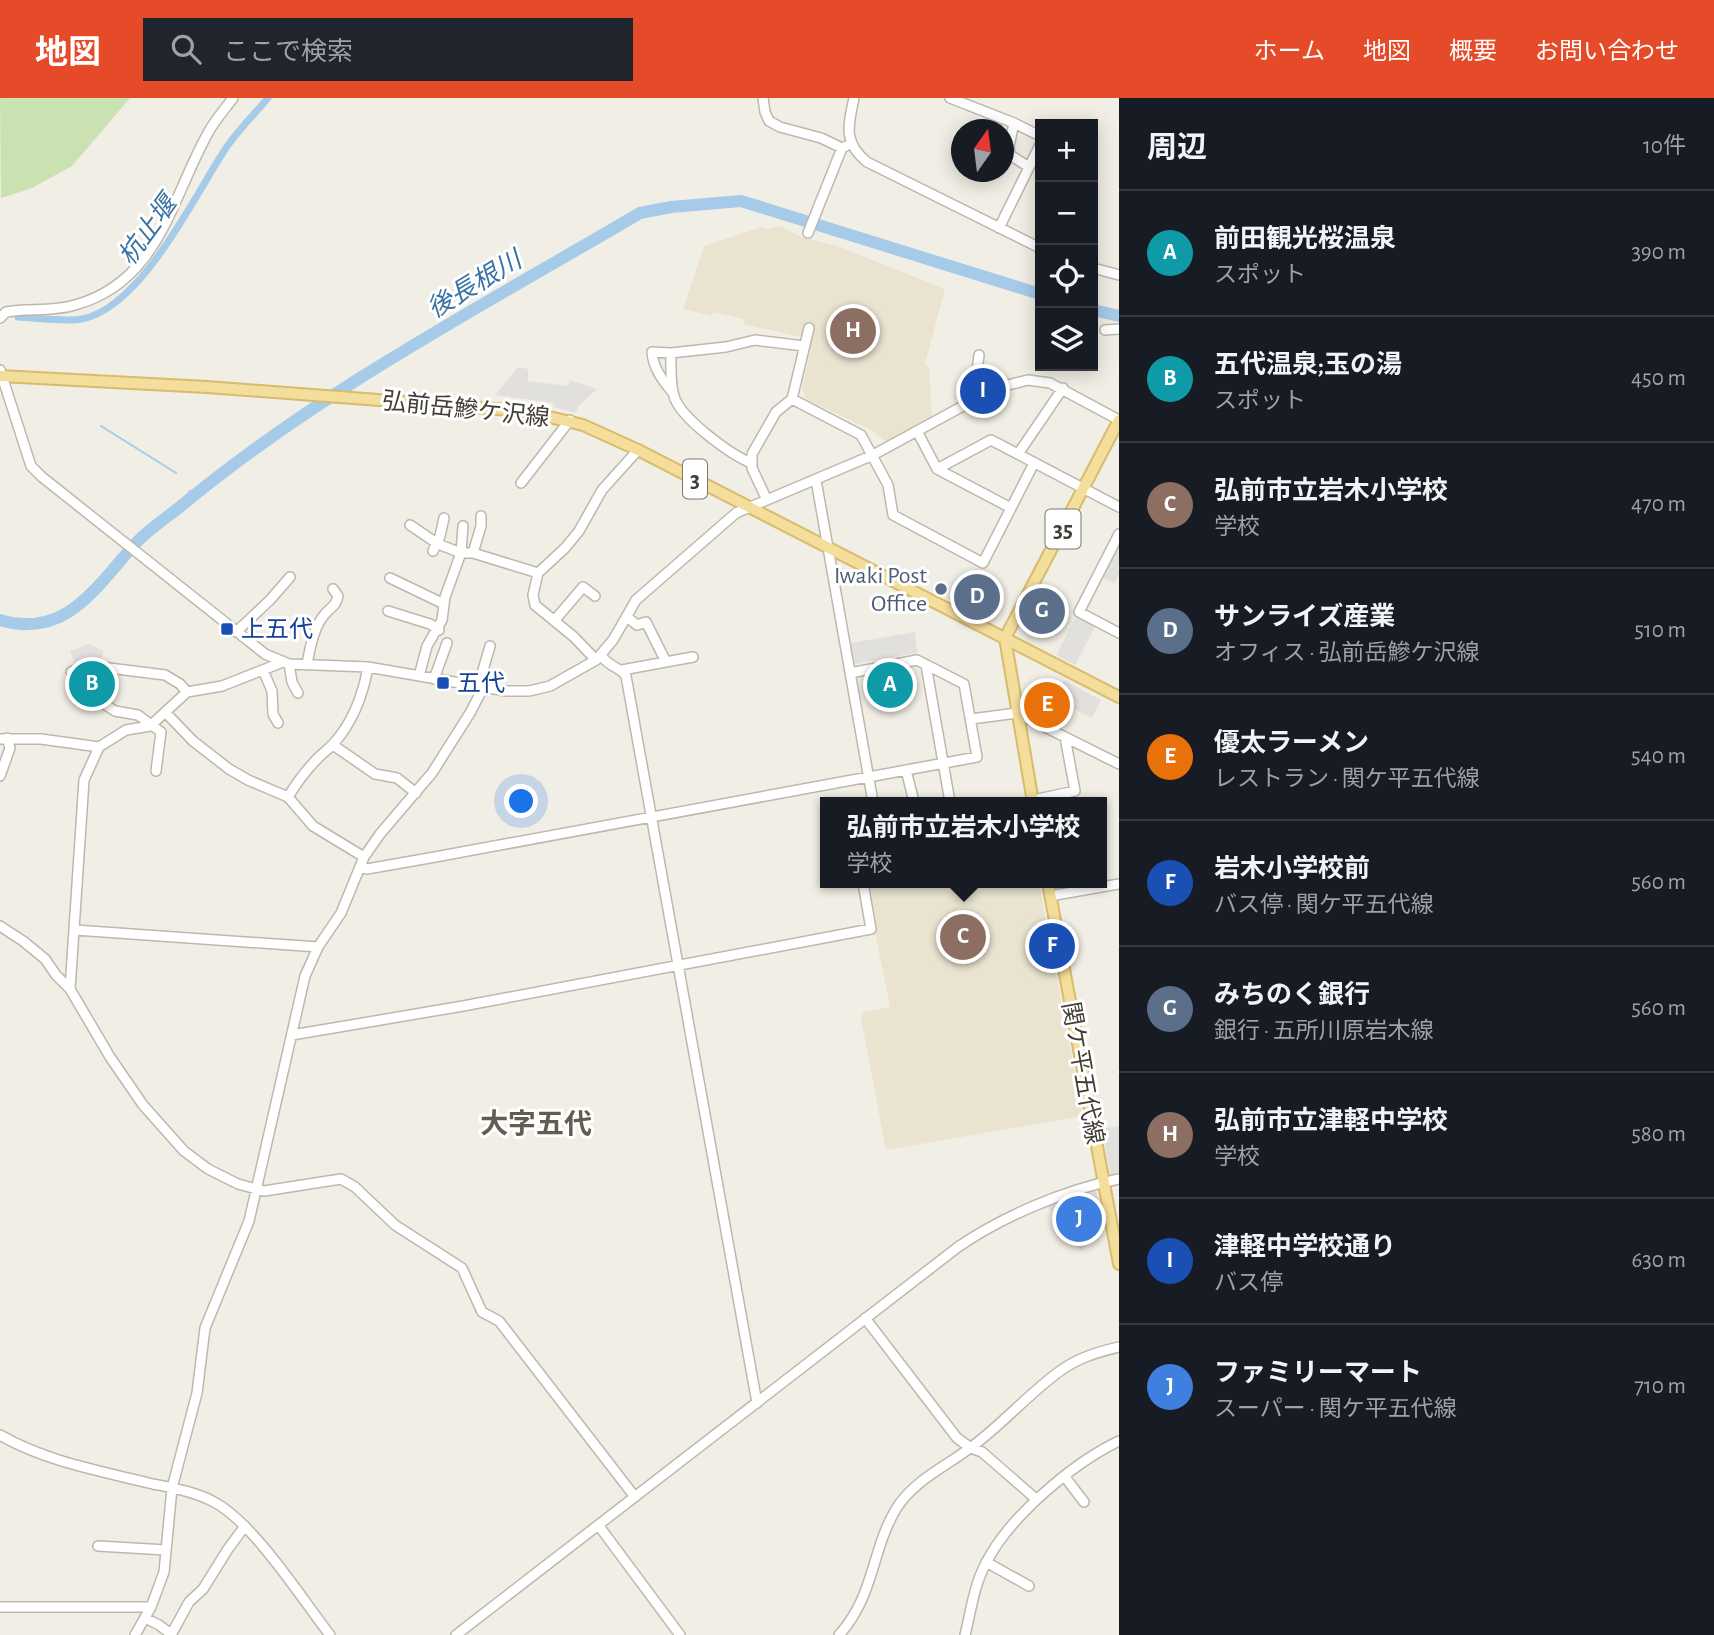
<!DOCTYPE html>
<html lang="ja">
<head>
<meta charset="utf-8">
<style>
  body { margin:0; font-family:"Alegreya Sans","Noto Sans JP",sans-serif; background:#20242c; color:#f1f3f6 }
  .controls { position:absolute; right:21px; top:21px; display:grid; overflow:hidden; border-radius:0px; box-shadow:0 4px 18px #0003 }
  .controls button { width:63px; height:63px; display:grid; place-items:center; padding:0; border:0; border-bottom:2px solid #363941; background:#171b24; color:#f1f3f6; font:35px sans-serif }
  .compass { position:absolute; left:951px; top:21px; width:63px; height:63px; border-radius:50%; background:#171b24; box-shadow:0 4px 18px #0003; rotate:14deg }
  .you { position:absolute; left:522px; top:704px; width:24px; height:24px; margin:-18px; border:5px solid #fff; border-radius:50%; background:#1a73e8; box-shadow:0 0 0 10px #1a73e833 }
  .badge { display:grid; place-items:center; width:46px; height:46px; border-radius:50%; background:#e54b28; color:#fff; font-size:23px; font-weight:700 }
  .pin { position:absolute; translate:-50% -50%; border:4px solid #fff; box-shadow:0 2px 7px #0006 }
  .popup { position:absolute; left:820px; top:699px; width:287px; height:91px; box-sizing:border-box; display:grid; place-content:center; border-radius:0px; background:#171b24; filter:drop-shadow(0 2px 5px #0005); font-size:23px; white-space:nowrap; color:#9ea1a6 }
  .popup b { font-size:26px; color:#f1f3f6 }
  .popup::after { content:''; position:absolute; left:50%; top:100%; margin-left:-14px; border:14px solid transparent; border-top-color:#171b24 }
  .list { margin:0; padding:0; list-style:none }
  h2 { display:flex; justify-content:space-between; align-items:center; height:91px; margin:0; padding:0 28px; font-size:30px }
  h2 small { font-size:23px; font-weight:400; color:#9ea1a6 }
  .list li { display:grid; grid-template-columns:46px 1fr auto; gap:21px; align-items:center; box-sizing:border-box; height:126px; padding:0 28px; border-top:2px solid #363941 }
  .list b { display:block; font-size:26px; white-space:nowrap }
  .list p { margin:0; font-size:23px; white-space:nowrap; color:#9ea1a6 }
  .list em { font-size:23px; font-style:normal; color:#9ea1a6 }
  .icon { flex:none; width:38px; height:38px; fill:none; stroke:currentColor; stroke-width:2; stroke-linecap:round; stroke-linejoin:round }
  .map { position:relative; flex:none; width:1119px; height:1537px; overflow:hidden }
  header { display:flex; align-items:center; gap:42px; box-sizing:border-box; height:98px; padding:0 35px; background:#e54b28; color:#fff }
  header strong { font-size:33px }
  nav { display:flex; gap:38px; margin-inline-start:auto; font-size:24px }
  .search { width:490px; height:63px; background:#20242c; display:flex; align-items:center; gap:18px; box-sizing:border-box; padding:0 24px; border-radius:0px; color:#9ea1a6; font-size:26px }
  main { display:flex }
  aside { flex:1; background:#171b24 }
  .map>svg:first-child { display:block }
  .education { fill:#e9e3d0 }
  .green { fill:#cae2b1 }
  .parking { fill:#e2e0dd }
  .lines { fill:none; stroke-linecap:round; stroke-linejoin:round }
  .stream { stroke:#a6cbe9; stroke-width:2 }
  .canal { stroke:#a6cbe9; stroke-width:7 }
  .river { stroke:#a6cbe9; stroke-width:12 }
  .minor-casing { stroke:#beb8ac; stroke-width:12 }
  .major-casing { stroke:#d8bb6c; stroke-width:14 }
  .minor { stroke:#fff; stroke-width:9 }
  .major { stroke:#f4de9b; stroke-width:10 }
  .service-dot { fill:#5c6f8a; stroke:#fff; stroke-width:2.5 }
  .transit-dot { fill:#1a4fb4; stroke:#fff; stroke-width:2.5 }
  .labels { text-anchor:middle; stroke-width:6; stroke-linejoin:round; paint-order:stroke }
  .shield { fill:#fff; stroke:#7b7872; stroke-width:2 }
  .shield-label { font-size:23px; font-weight:bold; fill:#433e35 }
  .street-label { font-size:24px; fill:#433e35; stroke:#fff }
  .service-label { font-size:24px; fill:#4e5e75; stroke:#fff; text-anchor:end }
  .transit-label { font-size:24px; fill:#164399; stroke:#fff; text-anchor:start }
  .water-label { font-size:26px; font-style:italic; fill:#3973a4; stroke:#fff }
  .quarter-label { font-size:28px; font-weight:bold; fill:#645c4e; stroke:#fff }
</style>
</head>
<body>
<header>
<strong>地図</strong>
<div class="search"><svg class="icon" aria-label="search" viewBox="0 0 24 24"><circle cx="10" cy="10" r="6"/><path d="M15 15l6 6"/></svg>ここで検索</div>
<nav><a>ホーム</a><a>地図</a><a>概要</a><a>お問い合わせ</a></nav>
</header>
<main>
<div class="map">
<svg width="1119" height="1537" viewBox="0 0 1119 1537">
  <rect width="100%" height="100%" fill="#f1eee5"/>
  <path class="education" d="M780 128 799 138 837 148 945 191 925 266 929 270 932 318 886 344 873 333 806 301 802 290 811 252 801 246 802 239 743 226 744 221 713 214 712 218 683 211 704 148 762 129 767 131Z
    M865 785H1039L1083 1018 886 1052 861 920 864 914 890 909Z"/>
  <path class="green" d="M0 0H130L72 68 32 90 1 100Z"/>
  <path class="parking" d="M518 269 528 271V283L568 288 570 282 597 291 578 309 576 315 553 309 554 305 495 297Z
    M1119 445V478L1114 485 1102 479Z
    M1077 517 1096 527 1075 567 1056 557Z
    M915 534 917 555 855 566 851 545Z
    M89 546 104 553 100 564 87 562 75 566 70 553Z
    M1064 582 1101 602 1092 620 1054 601Z
    M1119 1028V1076L1112 1078 1110 1076 1102 1031Z
    M1096 1093 1104 1132 1081 1153 1048 1108 1075 1097 1084 1098Z"/>
  <g class="lines">
    <path class="stream" d="M101 328 176 375
      M189 393 193 397"/>
    <path class="canal" d="M18 219C37 220 64 224 82 221 141 210 194 99 224 53 236 34 253 18 268 0"/>
    <path class="river" d="M1093 212 1119 218
      M0 522C67 542 97 487 136 445 149 431 166 420 181 408 321 292 484 207 640 115L671 109 741 103 1040 196"/>
    <defs>
      <path id="minor" d="M763 0 765 14 769 23 780 29 821 40 842 50
        M854 0C848 28 843 44 867 64L1040 150
        M950 0 1014 25 1040 38
        M1014 25 1009 48 1010 57 1029 69
        M999 130 1040 47
        M808 135 842 50 846 48
        M1093 170 1119 177
        M0 220 6 214C29 210 52 214 75 207 159 184 171 101 208 35 214 23 225 11 233 0
        M1105 232 1119 231
        M671 255 652 254C653 270 663 283 673 295
        M979 257 975 288 980 299
        M0 272 31 368 42 379 265 556 289 566 368 569 506 593H529L550 588 596 562 613 542 636 502 736 415 873 357 996 290 1028 282 1050 285 1119 322
        M792 301 861 337 888 387 893 417 983 465 1034 365
        M917 333 937 371 1011 410
        M1018 356 1063 290
        M751 365C730 356 680 320 674 298 670 285 671 269 671 255L726 249 755 242 804 248
        M937 371 991 342 1119 409
        M816 382 873 704
        M521 385 570 322
        M767 402 752 370V356L776 314 792 301 809 230
        M410 427 438 446 461 455 463 428
        M1119 436 1079 514 1119 535
        M433 453 440 438 444 420
        M473 455 481 428V418
        M390 480 444 506
        M388 513 430 526 439 532
        M627 519 637 527 646 524 666 564
        M554 523 583 489 595 498
        M236 534 270 502 290 479
        M601 557C607 568 620 569 626 578L757 1305
        M596 562 574 539 535 507 533 497 538 475 565 450 579 433 602 392 638 352
        M289 566 292 584 298 595
        M307 566C310 550 314 528 325 516 331 509 336 508 338 498L333 491
        M926 567 950 704
        M263 572 272 593 273 616 278 625
        M622 572 693 559
        M71 574 85 567 165 577 180 586 187 594
        M419 578 427 548 442 522 445 499 461 455H473L538 475
        M434 581 447 545
        M478 589 490 548
        M98 602 115 613 138 617 161 634 156 673
        M166 615 193 643 229 671 248 682 288 699 313 728 364 759
        M971 621 1017 615 1119 666
        M0 641H41L99 649
        M333 647 375 676 397 680 416 695
        M906 672 914 704
        M0 678 10 650 7 640
        M288 699C297 684 307 671 319 659 324 654 330 650 335 644 354 622 363 597 368 569
        M1033 702 1075 693 1065 639
        M360 768 367 771 435 759 977 659 964 586 917 562 850 575
        M1050 798 1119 786
        M0 828 23 843 45 861 56 877 70 891 110 959 143 1007 184 1053 208 1071 238 1086 264 1093 341 1081 355 1089 395 1127 462 1170 482 1214 499 1223 635 1399
        M75 832 318 849
        M70 891 84 682 99 649 126 632 150 628 187 594 222 588 283 564
        M292 937 463 908 871 831 863 785
        M865 1220 957 1340 971 1350 982 1354 1036 1401
        M0 1337C47 1364 101 1373 153 1386 173 1390 196 1394 214 1404 253 1424 302 1501 330 1537
        M1065 1379 1084 1404
        M599 1428 680 1537
        M98 1448 166 1452
        M986 1464 1029 1488
        M0 1509H151
        M145 1520 159 1527 171 1536
        M135 1537 151 1509 164 1474 172 1390 197 1295 205 1230 249 1123 305 878 318 849 341 815 364 759 380 736 432 675 470 615 483 590
        M171 1537 189 1504 203 1491 228 1451 245 1428
        M456 1537 958 1149C1003 1118 1065 1092 1119 1081
        M839 1537C875 1497 871 1453 896 1411 913 1383 945 1369 970 1350 1002 1327 1028 1296 1060 1273 1078 1260 1097 1254 1119 1249
        M965 1537C971 1513 974 1487 986 1465 1009 1419 1073 1365 1119 1343"/>
      <path id="major" d="M0 278 207 289 524 313 583 327 638 352 1119 599
        M1005 540 1119 322
        M1005 540 1033 704
        M1048 785 1119 1166"/>
    </defs>
    <use href="#minor" class="minor-casing"/>
    <use href="#major" class="major-casing"/>
    <use href="#minor" class="minor"/>
    <use href="#major" class="major"/>
  </g>
  <circle class="service-dot" cx="941" cy="491" r="7"/>
  <g class="transit-dot">
    <rect x="220" y="524" width="14" height="14" rx="3.5"/>
    <rect x="436" y="578" width="14" height="14" rx="3.5"/>
  </g>
  <g class="labels">
    <g class="shield">
      <rect x="683" y="361.5" width="24" height="39" rx="5"/>
      <rect x="1045.5" y="411.5" width="35" height="39" rx="5"/>
    </g>
    <g class="shield-label">
      <text x="695" y="389">3</text>
      <text x="1063" y="439">35</text>
    </g>
    <g class="street-label">
      <text transform="translate(466 311) rotate(6)" y="8">弘前岳鰺ケ沢線</text>
      <text transform="translate(1083 975) rotate(80)" y="8">関ケ平五代線</text>
    </g>
    <g class="service-label">
      <text x="927" y="485">Iwaki Post<tspan x="927" dy="28">Office</tspan></text>
    </g>
    <g class="transit-label">
      <text x="241" y="539">上五代</text>
      <text x="457" y="593">五代</text>
    </g>
    <g class="water-label">
      <text transform="translate(147 132) rotate(-54)" y="9">杭止堰</text>
      <text transform="translate(474 186) rotate(-31)" y="9">後長根川</text>
    </g>
    <g class="quarter-label">
      <text x="536" y="1035">大字五代</text>
    </g>
  </g>
</svg>
<div class="controls">
<button>+</button>
<button>−</button>
<button><svg class="icon" aria-label="locate" viewBox="0 0 24 24"><circle cx="12" cy="12" r="6"/><path d="M12 2v4M12 18v4M2 12h4M18 12h4"/></svg></button>
<button><svg class="icon" aria-label="layers" viewBox="0 0 24 24"><path d="M12 4l9 5-9 5-9-5zM3 14l9 5 9-5"/></svg></button>
</div>
<svg class="compass" viewBox="-18 -18 36 36"><path d="M0-13l5 13h-10z" fill="#e53935"/><path d="M0 13l5-13h-10z" fill="#9ea1a6"/></svg>
<div class="you"></div>
<div class="pin badge" style="left:890px;top:587px;background:#0f9aa8">A</div>
<div class="pin badge" style="left:92px;top:586px;background:#0f9aa8">B</div>
<div class="pin badge" style="left:963px;top:839px;background:#8d6e63">C</div>
<div class="popup"><b>弘前市立岩木小学校</b>学校</div>
<div class="pin badge" style="left:977px;top:499px;background:#5c6f8a">D</div>
<div class="pin badge" style="left:1047px;top:607px;background:#e8710a">E</div>
<div class="pin badge" style="left:1052px;top:848px;background:#1a4fb4">F</div>
<div class="pin badge" style="left:1042px;top:513px;background:#5c6f8a">G</div>
<div class="pin badge" style="left:853px;top:233px;background:#8d6e63">H</div>
<div class="pin badge" style="left:983px;top:293px;background:#1a4fb4">I</div>
<div class="pin badge" style="left:1079px;top:1121px;background:#3f7fe0">J</div>
</div>
<aside>
<h2>周辺<small>10件</small></h2>
<ul class="list">
<li><span class="badge" style="background:#0f9aa8">A</span><div><b>前田観光桜温泉</b><p>スポット</p></div><em>390 m</em></li>
<li><span class="badge" style="background:#0f9aa8">B</span><div><b>五代温泉;玉の湯</b><p>スポット</p></div><em>450 m</em></li>
<li><span class="badge" style="background:#8d6e63">C</span><div><b>弘前市立岩木小学校</b><p>学校</p></div><em>470 m</em></li>
<li><span class="badge" style="background:#5c6f8a">D</span><div><b>サンライズ産業</b><p>オフィス · 弘前岳鰺ケ沢線</p></div><em>510 m</em></li>
<li><span class="badge" style="background:#e8710a">E</span><div><b>優太ラーメン</b><p>レストラン · 関ケ平五代線</p></div><em>540 m</em></li>
<li><span class="badge" style="background:#1a4fb4">F</span><div><b>岩木小学校前</b><p>バス停 · 関ケ平五代線</p></div><em>560 m</em></li>
<li><span class="badge" style="background:#5c6f8a">G</span><div><b>みちのく銀行</b><p>銀行 · 五所川原岩木線</p></div><em>560 m</em></li>
<li><span class="badge" style="background:#8d6e63">H</span><div><b>弘前市立津軽中学校</b><p>学校</p></div><em>580 m</em></li>
<li><span class="badge" style="background:#1a4fb4">I</span><div><b>津軽中学校通り</b><p>バス停</p></div><em>630 m</em></li>
<li><span class="badge" style="background:#3f7fe0">J</span><div><b>ファミリーマート</b><p>スーパー · 関ケ平五代線</p></div><em>710 m</em></li>
</ul>
</aside>
</main>
</body>
</html>
